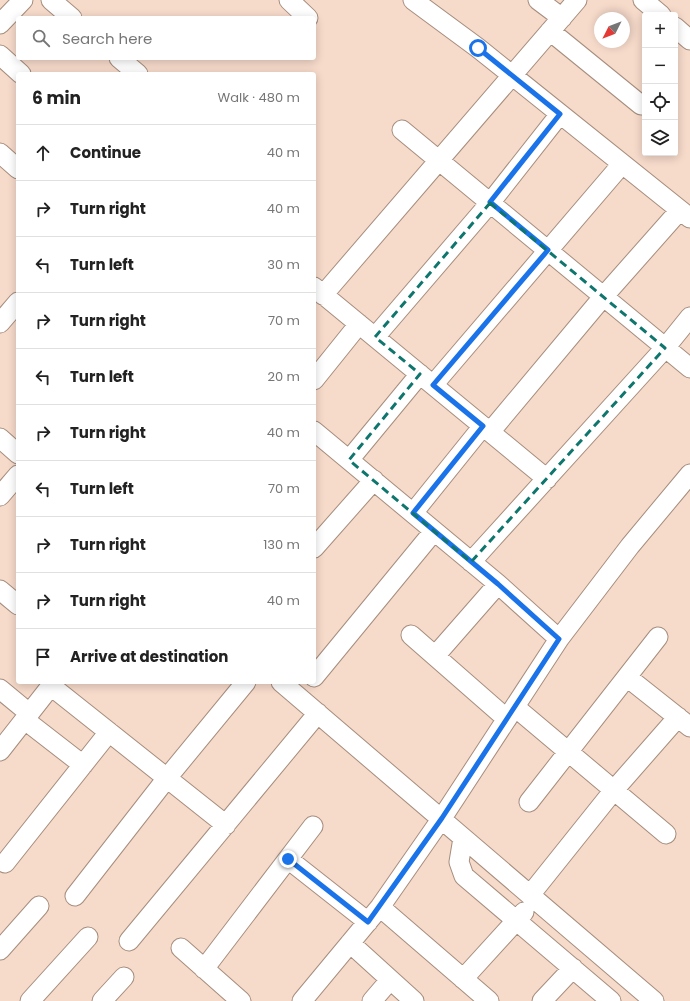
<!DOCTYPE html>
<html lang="en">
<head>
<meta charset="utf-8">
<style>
  body { margin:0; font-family:Poppins,sans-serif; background:#f2f2f2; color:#222 }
  .controls { position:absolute; right:12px; top:12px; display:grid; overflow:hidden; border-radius:4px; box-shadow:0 2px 10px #0003 }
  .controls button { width:36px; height:36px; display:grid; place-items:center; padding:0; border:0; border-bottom:1px solid #e0e0e0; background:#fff; color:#222; font:20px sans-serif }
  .compass { position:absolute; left:594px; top:12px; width:36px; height:36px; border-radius:50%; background:#fff; box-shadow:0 2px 10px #0003; rotate:228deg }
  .stop { position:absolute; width:12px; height:12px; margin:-9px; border:3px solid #1a73e8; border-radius:50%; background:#fff }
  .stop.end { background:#1a73e8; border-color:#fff; box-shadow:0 1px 4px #0008 }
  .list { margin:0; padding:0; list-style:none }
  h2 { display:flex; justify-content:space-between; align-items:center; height:52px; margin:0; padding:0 16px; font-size:17px }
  h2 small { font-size:13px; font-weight:400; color:#767676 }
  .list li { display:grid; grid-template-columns:26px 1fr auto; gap:12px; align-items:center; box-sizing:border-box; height:56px; padding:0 16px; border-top:1px solid #e0e0e0 }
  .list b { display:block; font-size:15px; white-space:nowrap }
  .list em { font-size:13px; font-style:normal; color:#767676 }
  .icon { flex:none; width:22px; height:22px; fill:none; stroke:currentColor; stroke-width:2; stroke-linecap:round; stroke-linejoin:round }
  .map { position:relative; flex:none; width:690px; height:1001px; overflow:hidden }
  .search { position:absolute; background:#fff; box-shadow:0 2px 10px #0003; left:16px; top:16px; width:300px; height:44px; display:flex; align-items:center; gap:10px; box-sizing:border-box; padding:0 14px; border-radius:4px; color:#767676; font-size:15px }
  .panel { position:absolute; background:#fff; box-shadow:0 2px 10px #0003; left:16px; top:72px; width:300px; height:612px; border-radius:4px }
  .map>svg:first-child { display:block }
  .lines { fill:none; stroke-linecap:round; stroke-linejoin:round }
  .minor-casing { stroke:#a68d7d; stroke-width:21 }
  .minor { stroke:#fff; stroke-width:19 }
  .route { stroke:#1a73e8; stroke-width:5 }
  .marked { fill:none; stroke:#0f766e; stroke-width:3; stroke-dasharray:8 5; stroke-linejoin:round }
</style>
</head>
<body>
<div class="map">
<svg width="690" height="1001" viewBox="0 0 690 1001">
  <rect width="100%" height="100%" fill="#f6daca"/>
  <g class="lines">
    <defs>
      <path id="minor" d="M51 0 72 18
        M289 0 308 18
        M413 0 478 48 690 218
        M538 0 562 18
        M643 0 661 15
        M0 24 23 0
        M675 27 690 40
        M550 31 641 105
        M0 55 21 74
        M119 58 138 74
        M402 130 690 368
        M0 153 18 169
        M314 287 547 479
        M323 295 577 0
        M0 323 18 302
        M375 337 490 203 560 114
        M314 380 359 324
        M433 385 622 164
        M314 431 498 584 559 639
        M490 432 603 297 680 210
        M0 438 18 454
        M349 460 420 374
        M0 496 18 475
        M413 513 483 426
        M314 548 374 480
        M471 562 665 348 690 317
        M0 590 18 605
        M411 635 507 719
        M435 656 498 584
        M314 677 434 531
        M627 677 690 727
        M281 682 654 1001
        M51 686 226 825
        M0 689 29 713
        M515 707 666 834
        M25 720 83 765
        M0 751 54 682
        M529 802 658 637
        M463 838 459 862 464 876 611 1001
        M288 859 368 922
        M5 863 109 732
        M530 895 614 790 678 717
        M75 896 167 778 246 682
        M380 907 489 1001
        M129 941 318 713
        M350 943 414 1001
        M181 948 241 1001
        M0 950 39 906
        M204 969 313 826
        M463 979 524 912
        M30 1001 88 937
        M102 1001 124 977
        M302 1001 380 907 442 818 559 639 630 546 690 474
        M372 1001 390 980
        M542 1001 573 968"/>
    </defs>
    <use href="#minor" class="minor-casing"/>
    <use href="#minor" class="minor"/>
  </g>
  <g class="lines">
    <path class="route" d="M288 859 368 922 442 818 559 639 498 584 413 513 483 426 433 385 548 250 490 202 560 114 478 48"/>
  </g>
  <path class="marked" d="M490 203 665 348 471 562 349 460 420 374 375 337Z"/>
</svg>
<div class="controls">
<button>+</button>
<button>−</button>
<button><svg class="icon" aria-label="locate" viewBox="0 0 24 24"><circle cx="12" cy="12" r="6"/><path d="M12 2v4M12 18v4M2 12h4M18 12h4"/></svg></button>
<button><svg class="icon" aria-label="layers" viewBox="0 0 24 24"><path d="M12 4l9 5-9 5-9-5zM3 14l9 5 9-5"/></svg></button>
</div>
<svg class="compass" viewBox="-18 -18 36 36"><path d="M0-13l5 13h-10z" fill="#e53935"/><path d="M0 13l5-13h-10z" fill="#767676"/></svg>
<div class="stop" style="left:478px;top:48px"></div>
<div class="stop end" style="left:288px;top:859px"></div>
<div class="search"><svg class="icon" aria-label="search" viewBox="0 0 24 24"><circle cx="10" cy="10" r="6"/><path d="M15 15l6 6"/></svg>Search here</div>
<section class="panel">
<h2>6 min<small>Walk · 480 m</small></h2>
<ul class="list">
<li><svg class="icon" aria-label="ahead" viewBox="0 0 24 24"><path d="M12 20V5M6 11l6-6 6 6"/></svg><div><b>Continue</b></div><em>40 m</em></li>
<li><svg class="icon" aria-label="right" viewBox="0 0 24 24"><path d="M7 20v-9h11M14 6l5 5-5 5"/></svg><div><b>Turn right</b></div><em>40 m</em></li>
<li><svg class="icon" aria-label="left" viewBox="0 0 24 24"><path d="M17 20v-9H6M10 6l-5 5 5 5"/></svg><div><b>Turn left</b></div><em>30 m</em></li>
<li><svg class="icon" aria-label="right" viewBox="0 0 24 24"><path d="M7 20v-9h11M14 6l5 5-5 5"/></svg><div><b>Turn right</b></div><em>70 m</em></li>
<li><svg class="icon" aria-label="left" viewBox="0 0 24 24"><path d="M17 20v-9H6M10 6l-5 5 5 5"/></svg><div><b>Turn left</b></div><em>20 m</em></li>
<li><svg class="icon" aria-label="right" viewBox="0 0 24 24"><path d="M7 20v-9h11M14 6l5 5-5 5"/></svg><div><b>Turn right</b></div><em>40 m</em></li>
<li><svg class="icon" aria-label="left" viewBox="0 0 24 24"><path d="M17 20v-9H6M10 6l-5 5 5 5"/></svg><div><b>Turn left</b></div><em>70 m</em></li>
<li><svg class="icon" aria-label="right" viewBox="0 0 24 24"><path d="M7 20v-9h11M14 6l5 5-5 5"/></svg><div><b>Turn right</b></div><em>130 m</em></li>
<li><svg class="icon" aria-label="right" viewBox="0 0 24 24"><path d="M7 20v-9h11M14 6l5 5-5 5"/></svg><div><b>Turn right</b></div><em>40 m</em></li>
<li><svg class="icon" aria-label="arrive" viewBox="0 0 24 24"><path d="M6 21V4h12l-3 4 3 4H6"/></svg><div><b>Arrive at destination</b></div></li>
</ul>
</section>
</div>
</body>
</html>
